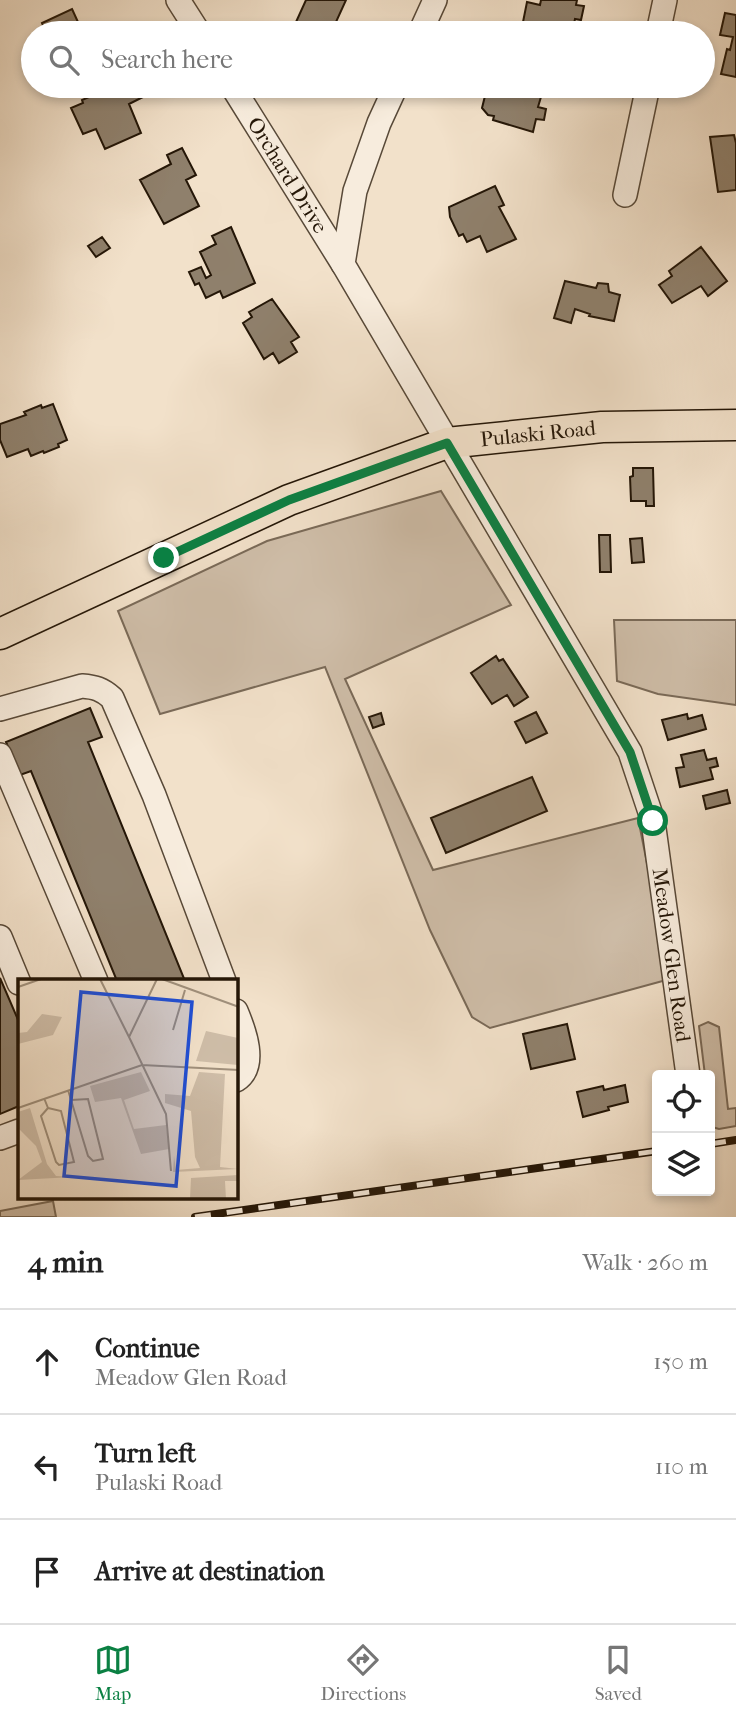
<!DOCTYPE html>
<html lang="en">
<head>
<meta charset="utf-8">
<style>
  body { margin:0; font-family:"IM FELL French Canon",serif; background:#f6f6f6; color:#222 }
  .controls { position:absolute; right:21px; bottom:21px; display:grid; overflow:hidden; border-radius:7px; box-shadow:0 4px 10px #0003 }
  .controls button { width:63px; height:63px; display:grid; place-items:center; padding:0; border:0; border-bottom:2px solid #e0e0e0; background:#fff; color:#222; font:35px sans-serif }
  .stop { position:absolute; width:21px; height:21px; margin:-16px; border:5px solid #0b8043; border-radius:50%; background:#fff }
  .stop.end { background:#0b8043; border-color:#fff; box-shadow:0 2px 7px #0008 }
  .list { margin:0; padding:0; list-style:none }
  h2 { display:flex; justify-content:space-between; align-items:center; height:91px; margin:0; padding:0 28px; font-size:30px }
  h2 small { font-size:23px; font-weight:400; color:#767676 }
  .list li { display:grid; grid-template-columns:46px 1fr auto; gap:21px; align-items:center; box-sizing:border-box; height:105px; padding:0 28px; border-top:2px solid #e0e0e0 }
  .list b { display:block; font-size:26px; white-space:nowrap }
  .list p { margin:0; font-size:23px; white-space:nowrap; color:#767676 }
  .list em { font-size:23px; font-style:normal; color:#767676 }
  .icon { flex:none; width:38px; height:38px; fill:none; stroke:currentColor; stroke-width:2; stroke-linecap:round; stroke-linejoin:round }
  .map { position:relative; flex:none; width:736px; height:1217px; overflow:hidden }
  .search { position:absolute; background:#fff; box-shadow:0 4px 10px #0003; left:21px; right:21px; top:21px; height:77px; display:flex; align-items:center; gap:18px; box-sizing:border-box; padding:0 24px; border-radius:38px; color:#767676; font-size:26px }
  .sheet { height:406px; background:#fff }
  nav { display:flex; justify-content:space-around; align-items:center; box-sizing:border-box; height:98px; border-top:2px solid #e0e0e0; background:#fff; font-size:19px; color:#767676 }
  nav a { display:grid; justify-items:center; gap:4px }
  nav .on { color:#0b8043 }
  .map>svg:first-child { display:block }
  .green { fill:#cfbea9; stroke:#7a6a58; stroke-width:2 }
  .building { fill:#8f806c; stroke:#241607; stroke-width:2 }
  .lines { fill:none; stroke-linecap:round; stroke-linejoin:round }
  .minor-casing { stroke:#584938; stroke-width:26 }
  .major-casing { stroke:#241607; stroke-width:33 }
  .minor { stroke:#f7ecdd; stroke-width:23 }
  .major { stroke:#f2e1ca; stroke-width:30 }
  .rail-casing { stroke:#241607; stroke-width:8 }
  .rail { stroke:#f7ecdd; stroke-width:5; stroke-dasharray:16; stroke-linecap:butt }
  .route { stroke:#0b8043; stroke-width:9 }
  .labels { text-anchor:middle; stroke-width:7; stroke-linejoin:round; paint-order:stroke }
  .street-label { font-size:21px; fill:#241607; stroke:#f7ecdd }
  .inset-road { fill:none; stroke:#a0907c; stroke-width:2 }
  .view { fill:#1d4ed8; fill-opacity:0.15; stroke:#1d4ed8; stroke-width:3.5 }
  .inset-edge { fill:none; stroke:#241607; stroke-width:3.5 }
</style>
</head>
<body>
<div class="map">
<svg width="736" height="1217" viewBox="0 0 736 1217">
  <rect width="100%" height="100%" fill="#f2e1ca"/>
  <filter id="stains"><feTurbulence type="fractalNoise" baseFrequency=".00286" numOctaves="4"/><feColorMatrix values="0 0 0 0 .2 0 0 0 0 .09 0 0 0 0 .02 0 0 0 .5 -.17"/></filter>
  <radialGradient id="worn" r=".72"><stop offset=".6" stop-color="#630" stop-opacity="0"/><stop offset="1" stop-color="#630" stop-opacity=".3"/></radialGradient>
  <path class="green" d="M441 491 511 605 345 679 433 870 638 818 670 979 490 1028 472 1017 430 930 325 667 160 714 118 611 267 541Z
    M614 620H736V705L658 694 617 681Z
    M708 1022 719 1027 728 1109 736 1108V1126L719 1129 712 1127 710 1075H705L699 1026Z
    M53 1201 56 1217H0V1211Z"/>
  <path class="building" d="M306 0H346L331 33H291Z
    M541 0H577L576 5 584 6 581 20 575 19 572 33H545L522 27 527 2 540 5Z
    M72 9 83 33H46L42 23Z
    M725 13 736 15V77L721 74 727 49 730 50 733 37 720 35Z
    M114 86H140L145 96 129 104 141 133 105 149 96 129 83 134 71 108 83 103 82 100Z
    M514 86 543 90 538 107 546 109 544 120 536 119 533 132 493 120 494 116 488 115 482 108 487 88 512 94Z
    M734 135 736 143V190L718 192 710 137Z
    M182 148 196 175 186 180 199 206 164 224 140 180 171 164 167 155Z
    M495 186 504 205 499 207 516 239 487 252 480 236 467 242 463 234 459 236 450 217 449 207Z
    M231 227 255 283 223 298 220 291 206 298 199 283 195 285 189 272 201 267 206 278 211 275 200 252 216 244 212 236Z
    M102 237 110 248 96 257 88 246Z
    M701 247 727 281 708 296 701 286 672 303 659 285 672 276 669 271Z
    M565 281 596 288 598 283 608 284 609 292 620 295 614 321 589 316 590 314 575 309 571 323 554 318Z
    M272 299 299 337 291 342 297 352 279 363 273 353 264 359 243 323 252 317 249 312Z
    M53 404 67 440 58 444 59 447 44 453 43 451 31 456 28 449 7 457 0 440V424L26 415 24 412 41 405 42 408Z
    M633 468H653L654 506H646V501H631L630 477 633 476Z
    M599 535H610L611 572H600Z
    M642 538 644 562 632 563 630 539Z
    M496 656 499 661 503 659 528 697 514 706 507 695 492 704 471 673Z
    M90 708 102 737 88 742 185 981H117L31 771 20 775 6 742Z
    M536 712 547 733 526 743 515 722Z
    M381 713 384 724 373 728 369 717Z
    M687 714 688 719 702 715 706 729 668 740 662 720Z
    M704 750 707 760 716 758 718 766 710 768 713 779 680 787 676 768 684 767 681 755Z
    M532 777 547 811 446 853 431 818Z
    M727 790 730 803 706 809 703 796Z
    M0 978 19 1022V1106L0 1114Z
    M567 1024 575 1059 531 1069 523 1034Z
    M625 1085 628 1102 608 1107 609 1110 583 1117 577 1092 603 1086 604 1090Z"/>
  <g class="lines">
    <defs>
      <g id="minor">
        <path d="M178 0 199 33"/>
        <path d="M420 33 435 0"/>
        <path d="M658 33 665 0"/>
        <path id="s1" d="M232 86 343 264"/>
        <path id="s2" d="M396 86 379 123 355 191 343 264 630 752 653 821 688 1075"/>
        <path d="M625 195 648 86"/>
        <path d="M0 709 82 686C95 687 102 689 112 698L154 795 224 981"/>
        <path d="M0 755 96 981"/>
        <path d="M0 937 19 983"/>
        <path d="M236 1011C244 1030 258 1066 236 1080"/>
        <path d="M0 1138 19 1131"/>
      </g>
      <g id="major">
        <path id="s3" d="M0 634 289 500 447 443 602 427 736 425"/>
      </g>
    </defs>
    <use href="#minor" class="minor-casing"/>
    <use href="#major" class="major-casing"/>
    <use href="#minor" class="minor"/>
    <use href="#major" class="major"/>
    <defs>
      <path id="rail" d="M710 1144 736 1140
        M195 1217 657 1151"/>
    </defs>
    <use href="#rail" class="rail-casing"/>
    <use href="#rail" class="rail"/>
  </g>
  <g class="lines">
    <path class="route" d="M164 558 289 500 447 443 630 752 653 821"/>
  </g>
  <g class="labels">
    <g class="street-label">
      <text dy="7" stroke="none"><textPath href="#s1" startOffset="105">Orchard Drive</textPath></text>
      <text dy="7" stroke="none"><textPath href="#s3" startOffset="578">Pulaski Road</textPath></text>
      <text dy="7" stroke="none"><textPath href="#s2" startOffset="961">Meadow Glen Road</textPath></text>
    </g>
  </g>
  <g transform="translate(18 979)">
    <rect width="220" height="220" fill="#f2e1ca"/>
    <path d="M24 35 44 38 35 56 0 65V54L9 53ZM188 52 220 59V86L178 82ZM123 93 132 112 106 121 116 150 148 146 151 170 123 175 103 119 77 123 72 107ZM181 93 207 95 202 188 220 190 155 193 156 177 158 191 182 189 177 178 173 132 147 124V115L172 117ZM12 129 29 185 38 197 55 198 0 201 24 183 18 167 0 149V133ZM220 196V202H207L208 220H172L173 199Z" fill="#cfbea9"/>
    <path class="inset-road" d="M82 0 111 58M139 0 111 58 148 135 153 192M144 0 221 28M0 8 23 0M155 51 167 11M50 111 70 177 75 182 85 180 70 120 53 121M26 119 30 129 23 137 38 183 41 186 56 183 43 132 30 129M0 129 124 86 221 91"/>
    <path class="view" d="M63 13 174 23 158 207 46 197Z"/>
    <rect width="220" height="220" class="inset-edge"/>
  </g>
  <rect width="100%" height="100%" filter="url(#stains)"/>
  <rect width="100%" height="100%" fill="url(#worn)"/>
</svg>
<div class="controls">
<button><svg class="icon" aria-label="locate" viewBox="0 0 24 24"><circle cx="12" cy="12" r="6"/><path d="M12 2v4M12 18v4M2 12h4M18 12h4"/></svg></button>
<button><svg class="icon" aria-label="layers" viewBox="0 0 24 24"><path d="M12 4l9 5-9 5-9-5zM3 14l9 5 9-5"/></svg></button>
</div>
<div class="stop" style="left:653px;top:821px"></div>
<div class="stop end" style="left:164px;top:558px"></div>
<div class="search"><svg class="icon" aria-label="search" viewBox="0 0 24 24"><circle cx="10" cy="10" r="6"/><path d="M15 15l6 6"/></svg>Search here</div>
</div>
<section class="sheet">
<h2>4 min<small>Walk · 260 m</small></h2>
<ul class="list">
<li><svg class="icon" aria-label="ahead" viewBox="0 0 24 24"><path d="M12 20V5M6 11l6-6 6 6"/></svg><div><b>Continue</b><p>Meadow Glen Road</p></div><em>150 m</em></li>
<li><svg class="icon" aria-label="left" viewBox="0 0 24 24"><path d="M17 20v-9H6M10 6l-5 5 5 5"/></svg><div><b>Turn left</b><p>Pulaski Road</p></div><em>110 m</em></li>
<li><svg class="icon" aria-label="arrive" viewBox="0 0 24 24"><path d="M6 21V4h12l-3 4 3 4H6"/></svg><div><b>Arrive at destination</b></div></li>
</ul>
</section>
<nav>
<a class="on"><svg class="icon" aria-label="map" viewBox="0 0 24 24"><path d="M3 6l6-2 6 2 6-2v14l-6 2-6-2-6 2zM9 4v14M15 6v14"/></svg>Map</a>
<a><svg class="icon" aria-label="directions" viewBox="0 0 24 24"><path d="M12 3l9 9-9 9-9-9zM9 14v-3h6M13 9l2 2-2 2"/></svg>Directions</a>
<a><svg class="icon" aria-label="saved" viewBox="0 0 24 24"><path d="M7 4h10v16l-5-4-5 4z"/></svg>Saved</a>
</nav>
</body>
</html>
